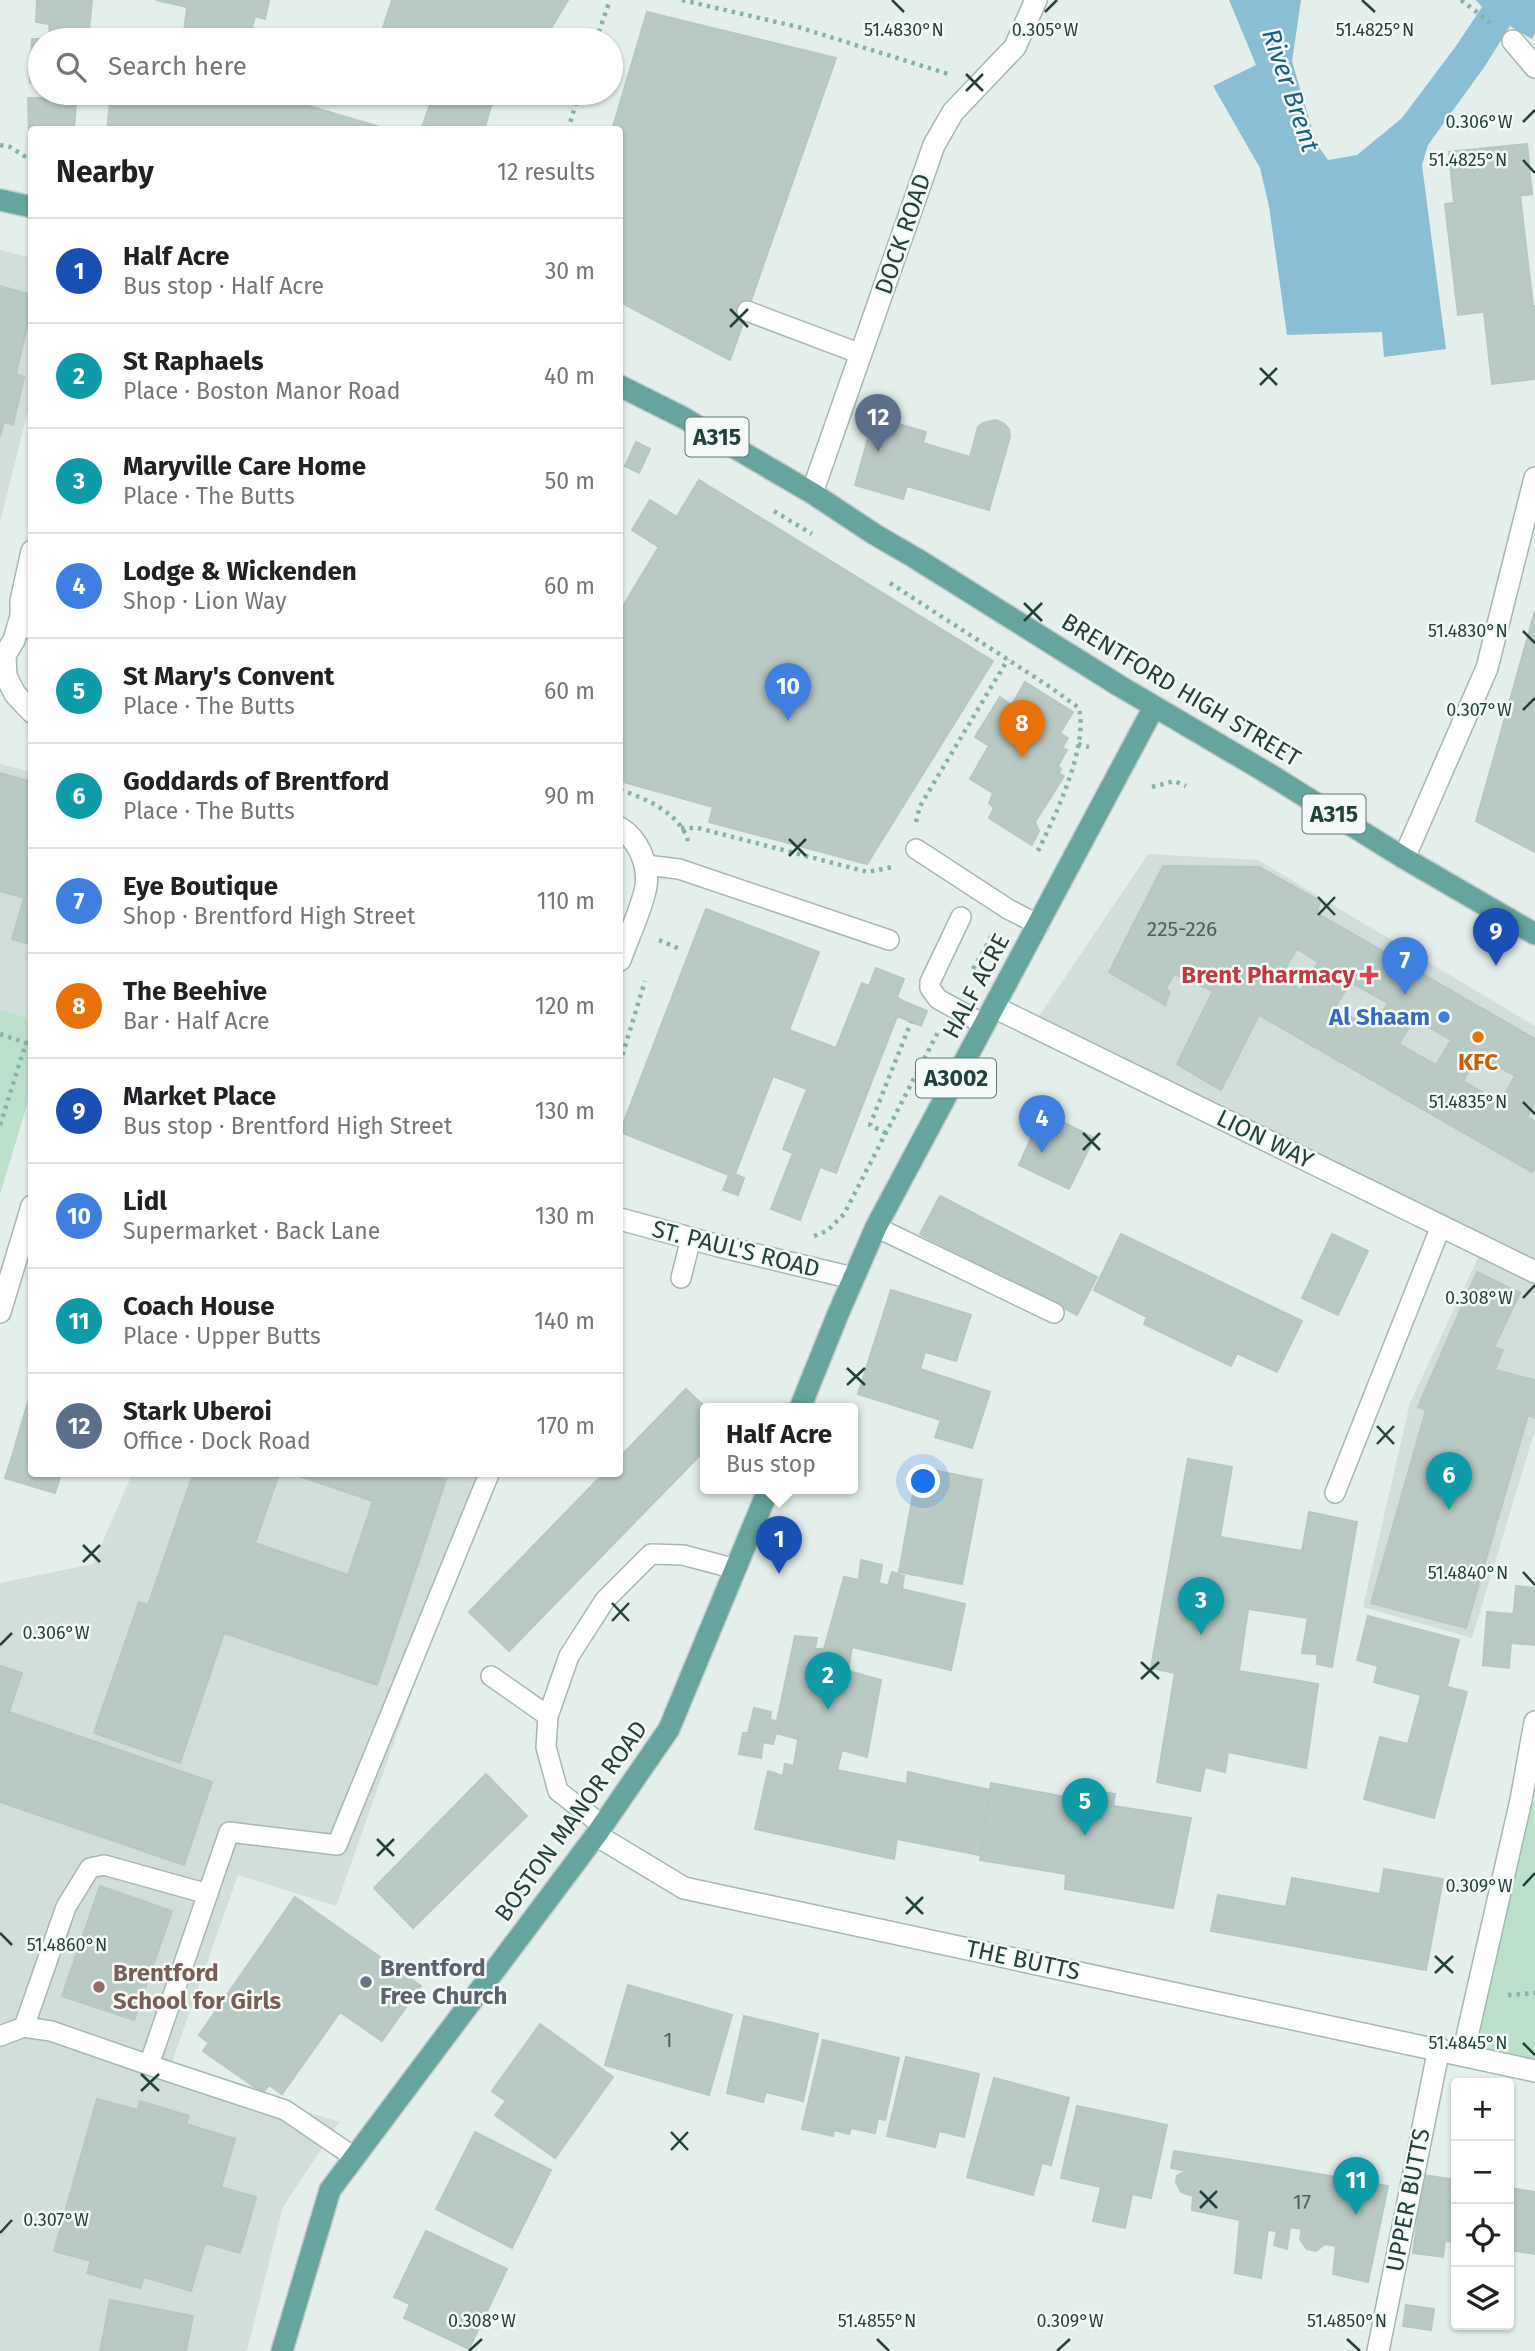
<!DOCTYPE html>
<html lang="en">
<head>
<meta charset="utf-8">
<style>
  body { margin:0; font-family:"Fira Sans",sans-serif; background:#f6f6f6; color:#202124 }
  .controls { position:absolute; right:21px; bottom:21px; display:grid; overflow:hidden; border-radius:7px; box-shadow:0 2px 5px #0004 }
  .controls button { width:63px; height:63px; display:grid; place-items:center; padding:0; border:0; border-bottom:2px solid #e0e0e0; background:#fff; color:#202124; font:35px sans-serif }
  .you { position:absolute; left:924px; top:1482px; width:24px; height:24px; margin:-18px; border:5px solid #fff; border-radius:50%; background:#1a73e8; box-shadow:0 0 0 10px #1a73e833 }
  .badge { display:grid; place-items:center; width:46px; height:46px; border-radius:50%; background:#d93025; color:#fff; font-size:23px; font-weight:700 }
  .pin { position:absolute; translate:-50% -58px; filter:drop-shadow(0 2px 4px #0008) }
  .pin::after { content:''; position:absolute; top:37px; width:24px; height:21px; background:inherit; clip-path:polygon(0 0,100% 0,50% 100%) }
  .popup { position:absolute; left:700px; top:1403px; width:158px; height:91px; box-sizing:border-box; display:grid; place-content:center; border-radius:7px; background:#fff; filter:drop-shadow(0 2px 5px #0005); font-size:23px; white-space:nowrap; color:#757577 }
  .popup b { font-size:26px; color:#202124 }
  .popup::after { content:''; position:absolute; left:50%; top:100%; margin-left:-14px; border:14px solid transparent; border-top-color:#fff }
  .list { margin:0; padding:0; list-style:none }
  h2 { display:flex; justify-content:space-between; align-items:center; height:91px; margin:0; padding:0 28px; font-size:30px }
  h2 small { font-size:23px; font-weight:400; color:#757577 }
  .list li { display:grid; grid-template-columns:46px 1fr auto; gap:21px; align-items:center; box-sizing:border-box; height:105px; padding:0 28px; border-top:2px solid #e0e0e0 }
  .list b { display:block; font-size:26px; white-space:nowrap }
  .list p { margin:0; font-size:23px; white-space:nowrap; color:#757577 }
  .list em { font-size:23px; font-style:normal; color:#757577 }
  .icon { flex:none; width:38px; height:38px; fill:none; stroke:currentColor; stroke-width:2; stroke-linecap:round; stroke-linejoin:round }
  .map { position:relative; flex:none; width:1535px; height:2351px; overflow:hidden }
  .search { position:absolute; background:#fff; box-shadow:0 2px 5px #0004; left:28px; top:28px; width:595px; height:77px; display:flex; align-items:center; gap:18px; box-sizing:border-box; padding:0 24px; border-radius:38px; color:#757577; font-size:26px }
  .panel { position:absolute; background:#fff; box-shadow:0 2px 5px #0004; left:28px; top:126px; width:595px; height:1351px; border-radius:7px }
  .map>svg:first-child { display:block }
  .built { fill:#d2deda }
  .green { fill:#bce0cb }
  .water { fill:#8abed5 }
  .building { fill:#b9c9c4; stroke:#b6c8c3; stroke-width:2; fill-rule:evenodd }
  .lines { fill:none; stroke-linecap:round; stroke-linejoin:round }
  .service-casing { stroke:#a6b7b3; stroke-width:22 }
  .minor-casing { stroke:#a6b7b3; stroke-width:24 }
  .primary-casing { stroke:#c1cac9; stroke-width:24 }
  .path { stroke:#83b3ab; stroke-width:4.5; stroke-dasharray:3.5 5; stroke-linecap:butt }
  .service { stroke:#fff; stroke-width:19 }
  .minor { stroke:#fff; stroke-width:21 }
  .primary { stroke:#66a59f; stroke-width:21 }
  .ticks { fill:none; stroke:#22413d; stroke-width:2.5 }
  .health-dot { fill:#e0444e; stroke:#f5faf8; stroke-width:2.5 }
  .shop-dot { fill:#3f7fe0; stroke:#f5faf8; stroke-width:2.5 }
  .food-dot { fill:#e8710a; stroke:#f5faf8; stroke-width:2.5 }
  .worship-dot { fill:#6b7280; stroke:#f5faf8; stroke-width:2.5 }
  .education-dot { fill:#8d6e63; stroke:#f5faf8; stroke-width:2.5 }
  .labels { text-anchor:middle; stroke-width:5; stroke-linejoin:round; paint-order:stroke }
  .number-label { font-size:21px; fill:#48635f }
  .shield { fill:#f5faf8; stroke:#617875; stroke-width:2 }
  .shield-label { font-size:23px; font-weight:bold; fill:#22413d }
  .street-label { font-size:24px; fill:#22413d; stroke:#f5faf8 }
  .health-label { font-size:24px; font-weight:bold; fill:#be3a42; stroke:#f5faf8; text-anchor:end }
  .shop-label { font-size:24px; font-weight:bold; fill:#366cbe; stroke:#f5faf8; text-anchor:end }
  .food-label { font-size:24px; font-weight:bold; fill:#c56008; stroke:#f5faf8 }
  .worship-label { font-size:24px; font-weight:bold; fill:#5b616d; stroke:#f5faf8; text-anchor:start }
  .education-label { font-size:24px; font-weight:bold; fill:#785e54; stroke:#f5faf8; text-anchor:start }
  .water-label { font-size:26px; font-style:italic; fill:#195f80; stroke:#f5faf8 }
  .ticks-label { font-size:18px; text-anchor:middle; fill:#22413d; stroke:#f5faf8; stroke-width:5; stroke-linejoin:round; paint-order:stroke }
</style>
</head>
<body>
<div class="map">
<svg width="1535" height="2351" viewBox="0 0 1535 2351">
  <rect width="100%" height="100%" fill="#e4eeeb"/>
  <path class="built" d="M0 250 32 258 31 398 0 523Z
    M0 764 31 772V1019L0 1009Z
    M1148 854 1258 860 1535 1026V1430L1472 1638 1363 1607 1410 1403 1483 1247 1033 1025Z
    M132 1474H489L336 1906 238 1875 170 2068 339 2122 283 2207 247 2351H0V1583L93 1564Z"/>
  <path class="green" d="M0 1009 31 1019V1092L0 1194Z
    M1521 1800 1535 1803V2071L1463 2054Z"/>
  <path class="water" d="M1229 0H1301L1292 61 1316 143 1328 160 1357 155 1402 118 1456 46 1482 7 1476 0H1535V33L1532 39 1510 26 1485 66 1428 145 1422 165 1446 349 1384 357 1382 332 1287 335 1269 206 1260 168 1213 86 1256 65Z"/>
  <path class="building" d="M37 0H92L88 40H40V84L30 82 32 39H50L49 24 36 22Z
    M156 0H269L265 19 255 16 249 40H183L187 7Z
    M392 0H568L544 40H392L395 30 383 28Z
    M647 12 836 58 730 360 620 302V130H612Z
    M46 93H70L69 101 76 103 74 130H32V138L29 137 28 98H46Z
    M111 93H265L390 130H107Z
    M434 93H495L484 130H421Z
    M1527 144 1532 194 1454 203 1449 152Z
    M1520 195 1533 306 1458 315 1445 204Z
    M0 286 32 295V305L16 374 24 377 13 425 4 422 0 437Z
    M1533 306H1535V379L1492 384 1484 312Z
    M874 417 926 432 923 443 970 457 978 427 983 423 996 420 1003 423 1009 429 1010 437 989 510 907 486 903 499 855 485Z
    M636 442 650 449 639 473 625 466Z
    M699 480 993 661 867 864 709 822 713 807 620 781V611Z
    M650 500 677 517 659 547 632 530Z
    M1535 611V852L1476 821Z
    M1025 682 1073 712 1060 733 1068 738 1062 748 1067 750 1058 766 1061 769 1059 773 1064 776 1035 822 1039 831 1032 845 989 818 994 808 989 803 993 793 970 779Z
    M1000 697 1012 706 989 746 975 737Z
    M0 773 32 782V945L12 939 24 898 0 891Z
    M1163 866 1259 867 1320 901 1317 913 1259 1015 1221 1090 1177 1064 1213 991 1174 974 1166 989 1170 992 1165 1005 1109 972Z
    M706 909 819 952 789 1030 836 1048 862 983 869 986 876 968 904 979 897 997 903 1001 836 1173 820 1167 800 1220 771 1209 793 1153 783 1149 807 1089 773 1076 735 1174 744 1178 738 1195 723 1190 729 1175 620 1132Z
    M1317 913 1535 1039V1103L1527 1117 1535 1121V1168L1532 1172 1259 1015 1281 978 1301 990 1318 962 1297 949ZM1350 982 1388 1003 1373 1029 1335 1008ZM1414 1019 1451 1040 1436 1065 1399 1044ZM1478 1055 1515 1076 1500 1102 1463 1081Z
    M903 1001 927 1011 921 1026 897 1016Z
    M1049 1115 1094 1138 1069 1189 1019 1165 1032 1136 1038 1138Z
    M940 1196 1097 1277 1077 1315 920 1234Z
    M1121 1234 1302 1321 1277 1372 1237 1353 1231 1366 1144 1324 1147 1317 1094 1290Z
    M1332 1234 1368 1251 1338 1315 1302 1298Z
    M1477 1272 1520 1293 1494 1347 1503 1350 1495 1370 1535 1380V1418L1528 1415 1466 1628 1371 1603 1426 1410 1418 1407Z
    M891 1290 971 1315 956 1361 925 1352 920 1369 990 1392 972 1448 935 1437 941 1420 858 1394Z
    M686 1389 706 1408V1449L509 1651 469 1612 603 1474H620V1457Z
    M31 1393H32V1425L22 1422Z
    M22 1422 32 1425V1456L14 1450Z
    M14 1450 32 1456V1474H61L55 1493 5 1478Z
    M1188 1459 1232 1467 1220 1537 1302 1551 1309 1512 1357 1522 1332 1667 1317 1664V1654L1302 1653 1308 1618 1248 1609 1239 1671 1318 1684 1306 1768 1228 1752 1225 1772 1205 1767 1200 1791 1157 1782 1175 1673 1151 1668Z
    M918 1467 982 1480 962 1584 899 1572Z
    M193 1474H279L255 1543 348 1575 373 1501 293 1474H427L446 1480 377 1685 224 1633 180 1763 94 1733 139 1602 148 1605Z
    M861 1560 882 1565 879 1583 888 1586 892 1572 904 1576 902 1589 965 1604 951 1670 852 1647 848 1671 881 1680 867 1757 842 1750 837 1770 907 1784 908 1772 990 1790 980 1855 897 1839 894 1859 755 1829 768 1771 783 1776 785 1764 794 1766 798 1739 776 1733 773 1744 763 1742 761 1758 739 1754 743 1733H748L754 1708 771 1712 770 1720 777 1721 795 1636 817 1638 815 1649H824L844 1577 859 1580Z
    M1516 1586 1535 1588V1645L1511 1643Z
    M1487 1612 1513 1614 1509 1668 1483 1665Z
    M1368 1616 1459 1640 1447 1687 1467 1692 1434 1818 1364 1799 1380 1737 1408 1744 1421 1695 1374 1682 1378 1666 1357 1660Z
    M0 1666 22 1673 9 1712 212 1782 184 1865 0 1802Z
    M486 1774 527 1816 413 1928 374 1888Z
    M991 1783 1093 1802 1097 1791 1115 1794 1113 1806 1191 1818 1173 1908 1065 1889 1066 1874 980 1860Z
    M1384 1869 1443 1879 1426 1970 1211 1931 1218 1895 1286 1907 1292 1878 1380 1894Z
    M100 1886 172 1911 134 2020 62 1996Z
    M295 1897 421 1986 382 2041 340 2012 282 2094 269 2085 263 2093 203 2051 209 2043 199 2035Z
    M628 1985 732 2015 709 2095 605 2065Z
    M744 2016 818 2034 803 2101 766 2092 763 2102 727 2093Z
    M540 2024 613 2077 555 2158 495 2115 506 2101 492 2091Z
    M823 2040 899 2058 885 2120 878 2118 875 2133 851 2128 849 2134 834 2130 833 2136 802 2129Z
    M906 2057 979 2074 964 2137 939 2131 935 2147 887 2136Z
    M994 2078 1069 2098 1051 2165 1042 2163 1033 2195 967 2177Z
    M97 2099 138 2110 140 2101 189 2116 186 2124 235 2139 221 2187 256 2197 240 2253 205 2243 191 2291 144 2277 140 2288 87 2273 91 2261 54 2251Z
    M1077 2106 1167 2125 1151 2198 1132 2194 1125 2228 1093 2221 1101 2187 1061 2178Z
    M475 2132 551 2170 512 2248 436 2209Z
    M1174 2151 1277 2167 1261 2278 1235 2273 1240 2220 1192 2210 1193 2196 1181 2192 1176 2182 1177 2176 1186 2171 1171 2168Z
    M1277 2167 1337 2177 1325 2244 1316 2251 1307 2249 1300 2239 1302 2229 1290 2227 1287 2249 1274 2245 1277 2231 1268 2230Z
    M1424 2175 1456 2180V2242L1445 2241 1443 2257 1413 2253Z
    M1337 2177 1388 2186 1368 2282 1333 2274 1336 2246 1325 2244Z
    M1509 2188 1535 2192V2254L1509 2250Z
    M426 2231 507 2269 469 2349 404 2318 410 2304 394 2297Z
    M110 2300 193 2316 186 2351H100Z
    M1406 2305 1434 2309 1431 2330 1403 2326Z"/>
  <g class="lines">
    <defs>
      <path id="service" d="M747 311 861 354
        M21 616 32 630
        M916 849 1008 909 1039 925
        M646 865 679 869 889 940
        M961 917 930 982V988L938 999 985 1025
        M876 1227 1054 1313
        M681 1278 691 1238
        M1335 1493 1441 1226
        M491 1676 548 1716 546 1747 558 1791 602 1825
        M548 1716 569 1656 605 1600 651 1554 683 1555 736 1569
        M24 2027 66 1907 90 1868 104 1865 208 1894
        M0 2036 24 2027 51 2031 149 2065
        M354 2157 285 2110 149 2065 229 1832 337 1845 489 1474"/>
      <path id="minor" d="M1513 41 1535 67
        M812 493 934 145 953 112 1015 47 1036 0
        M32 551 21 601V616L14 640 5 655 6 676 15 694 32 712
        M620 828C638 839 649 864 646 886 643 906 627 940 620 960
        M1404 858 1487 668 1535 478
        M994 1007 1535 1272
        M620 1219 719 1246 853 1278
        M0 1312 32 1206
        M596 1835 684 1888 1535 2071
        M1463 2054 1521 1800 1535 1722
        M1378 2351 1439 2048"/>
      <path id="primary" d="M0 200 32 207
        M620 386 682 417 812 493 874 534 917 559 1118 685 1264 771 1404 858 1535 934
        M800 1408 838 1314 876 1227 1154 707
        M282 2351 330 2190 596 1835 669 1729 769 1488"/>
    </defs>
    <use href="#service" class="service-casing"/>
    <use href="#minor" class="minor-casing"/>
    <use href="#primary" class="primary-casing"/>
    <path class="path" d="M682 0 798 27 948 74
      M1461 0 1491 23
      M596 40 610 0
      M568 130 579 93
      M0 145 10 147 32 161
      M774 511 812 534
      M890 583 1050 687 1079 708C1088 749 1055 816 1037 853
      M1078 744 1089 747
      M1152 787 1174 781 1186 786
      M620 790C644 797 683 815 688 842
      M916 822 920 806 1008 659
      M681 828H698L868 872 892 867
      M659 940 680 949
      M973 969 993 934
      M0 1034 32 1045
      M620 1063 645 981
      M0 1125 26 1043
      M886 1133 870 1125 911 1022
      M814 1236 827 1231 844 1214 938 1032
      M1508 1995 1535 1993"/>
    <use href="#service" class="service"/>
    <use href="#minor" class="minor"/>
    <use href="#primary" class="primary"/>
  </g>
  <path class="ticks" d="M892 0 904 12M1362 0 1375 12M1045 12 1057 0M966 74 983 91M966 91 983 74M1523 122 1535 110M1523 160 1535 173M730 309 748 327M730 327 748 309M1260 368 1277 385M1260 385 1277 368M1024 603 1042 621M1024 621 1042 603M1523 631 1535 643M1523 710 1535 698M789 839 806 856M789 856 806 839M1318 897 1335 915M1318 915 1335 897M1523 1102 1535 1114M1083 1133 1100 1150M1083 1150 1100 1133M1523 1298 1535 1285M847 1368 865 1385M847 1385 865 1368M1377 1426 1394 1444M1377 1444 1394 1426M83 1545 100 1562M83 1562 100 1545M1523 1572 1535 1585M612 1603 629 1621M612 1621 629 1603M0 1645 12 1633M1141 1662 1159 1679M1141 1679 1159 1662M377 1839 394 1856M377 1856 394 1839M1523 1886 1535 1873M906 1897 923 1914M906 1914 923 1897M0 1933 12 1945M1435 1956 1453 1973M1435 1973 1453 1956M1523 2043 1535 2055M141 2074 159 2091M141 2091 159 2074M671 2132 688 2150M671 2150 688 2132M1200 2191 1217 2208M1200 2208 1217 2191M0 2233 12 2220M877 2339 889 2351M1347 2339 1360 2351M469 2351 482 2339M1057 2351 1070 2339"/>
  <path class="health-dot" d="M1365.5 964.5h7v7h7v7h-7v7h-7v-7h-7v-7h7z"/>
  <circle class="shop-dot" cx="1444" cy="1017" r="7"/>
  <circle class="food-dot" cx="1478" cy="1037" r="7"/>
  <circle class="worship-dot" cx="366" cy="1982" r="7"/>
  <circle class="education-dot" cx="99" cy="1987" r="7"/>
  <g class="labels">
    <g class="number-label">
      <text x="1182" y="936">225-226</text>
      <text x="668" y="2047">1</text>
      <text x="1302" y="2209">17</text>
    </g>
    <g class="shield">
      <rect x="685.5" y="417.5" width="63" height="39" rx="5"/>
      <rect x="1302.5" y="794.5" width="63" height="39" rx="5"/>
      <rect x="916" y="1058.5" width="80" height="39" rx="5"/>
    </g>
    <g class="shield-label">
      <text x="717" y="445">A315</text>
      <text x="1334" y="822">A315</text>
      <text x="956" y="1086">A3002</text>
    </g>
    <g class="street-label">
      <text transform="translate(903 234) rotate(-71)" y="8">DOCK ROAD</text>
      <text transform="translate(1181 690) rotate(31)" y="8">BRENTFORD HIGH STREET</text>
      <text transform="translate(976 986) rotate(-62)" y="8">HALF ACRE</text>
      <text transform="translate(1265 1139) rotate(26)" y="8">LION WAY</text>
      <text transform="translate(736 1249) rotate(14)" y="8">ST. PAUL'S ROAD</text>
      <text transform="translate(571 1821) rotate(-54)" y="8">BOSTON MANOR ROAD</text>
      <text transform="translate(1023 1960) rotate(12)" y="8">THE BUTTS</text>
      <text transform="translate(1408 2200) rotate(-79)" y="8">UPPER BUTTS</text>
    </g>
    <g class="health-label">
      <text x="1355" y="983">Brent Pharmacy</text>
    </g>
    <g class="shop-label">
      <text x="1430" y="1025">Al Shaam</text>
    </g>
    <g class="food-label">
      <text x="1478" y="1070">KFC</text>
    </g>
    <g class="worship-label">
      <text x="380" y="1976">Brentford<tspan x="380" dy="28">Free Church</tspan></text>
    </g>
    <g class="education-label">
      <text x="113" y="1981">Brentford<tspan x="113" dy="28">School for Girls</tspan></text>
    </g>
    <g class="water-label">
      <text transform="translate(1291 90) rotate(71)" y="9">River Brent</text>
    </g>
  </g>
  <g class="ticks-label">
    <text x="1375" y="36">51.4825°N</text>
    <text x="904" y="36">51.4830°N</text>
    <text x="1045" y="36">0.305°W</text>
    <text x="1479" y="128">0.306°W</text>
    <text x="1468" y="166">51.4825°N</text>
    <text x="1468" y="637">51.4830°N</text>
    <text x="1479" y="716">0.307°W</text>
    <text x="1468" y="1108">51.4835°N</text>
    <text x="1479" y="1304">0.308°W</text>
    <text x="1468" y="1579">51.4840°N</text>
    <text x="56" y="1639">0.306°W</text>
    <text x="1479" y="1892">0.309°W</text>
    <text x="67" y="1951">51.4860°N</text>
    <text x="1468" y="2049">51.4845°N</text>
    <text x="56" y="2226">0.307°W</text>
    <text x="482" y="2327">0.308°W</text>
    <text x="877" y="2327">51.4855°N</text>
    <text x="1070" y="2327">0.309°W</text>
    <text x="1347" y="2327">51.4850°N</text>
  </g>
</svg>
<div class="controls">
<button>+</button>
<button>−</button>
<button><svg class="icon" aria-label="locate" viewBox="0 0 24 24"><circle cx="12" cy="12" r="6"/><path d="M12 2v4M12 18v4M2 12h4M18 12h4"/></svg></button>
<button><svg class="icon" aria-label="layers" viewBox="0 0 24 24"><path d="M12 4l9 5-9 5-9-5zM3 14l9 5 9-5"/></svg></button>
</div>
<div class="you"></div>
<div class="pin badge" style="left:779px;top:1574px;background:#1a4fb4">1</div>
<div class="popup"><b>Half Acre</b>Bus stop</div>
<div class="pin badge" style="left:828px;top:1710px;background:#0f9aa8">2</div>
<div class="pin badge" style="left:1201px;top:1635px;background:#0f9aa8">3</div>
<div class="pin badge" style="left:1042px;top:1153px;background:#3f7fe0">4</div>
<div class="pin badge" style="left:1085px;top:1836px;background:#0f9aa8">5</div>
<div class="pin badge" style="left:1449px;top:1510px;background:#0f9aa8">6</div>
<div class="pin badge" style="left:1405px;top:995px;background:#3f7fe0">7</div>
<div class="pin badge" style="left:1022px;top:758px;background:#e8710a">8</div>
<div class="pin badge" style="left:1496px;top:966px;background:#1a4fb4">9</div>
<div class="pin badge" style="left:788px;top:721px;background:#3f7fe0">10</div>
<div class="pin badge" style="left:1356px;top:2215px;background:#0f9aa8">11</div>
<div class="pin badge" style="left:878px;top:452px;background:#5c6f8a">12</div>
<div class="search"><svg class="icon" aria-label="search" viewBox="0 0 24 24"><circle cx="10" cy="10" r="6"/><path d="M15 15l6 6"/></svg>Search here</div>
<section class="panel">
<h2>Nearby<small>12 results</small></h2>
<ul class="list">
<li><span class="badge" style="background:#1a4fb4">1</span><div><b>Half Acre</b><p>Bus stop · Half Acre</p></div><em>30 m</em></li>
<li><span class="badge" style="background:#0f9aa8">2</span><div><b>St Raphaels</b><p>Place · Boston Manor Road</p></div><em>40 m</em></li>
<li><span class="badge" style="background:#0f9aa8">3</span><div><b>Maryville Care Home</b><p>Place · The Butts</p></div><em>50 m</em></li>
<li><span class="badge" style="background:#3f7fe0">4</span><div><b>Lodge &amp; Wickenden</b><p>Shop · Lion Way</p></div><em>60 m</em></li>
<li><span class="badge" style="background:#0f9aa8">5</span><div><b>St Mary's Convent</b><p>Place · The Butts</p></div><em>60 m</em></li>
<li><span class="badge" style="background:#0f9aa8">6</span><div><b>Goddards of Brentford</b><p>Place · The Butts</p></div><em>90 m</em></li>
<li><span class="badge" style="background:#3f7fe0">7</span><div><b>Eye Boutique</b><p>Shop · Brentford High Street</p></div><em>110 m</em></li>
<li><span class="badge" style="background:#e8710a">8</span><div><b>The Beehive</b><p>Bar · Half Acre</p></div><em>120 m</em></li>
<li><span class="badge" style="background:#1a4fb4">9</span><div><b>Market Place</b><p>Bus stop · Brentford High Street</p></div><em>130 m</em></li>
<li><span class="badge" style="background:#3f7fe0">10</span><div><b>Lidl</b><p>Supermarket · Back Lane</p></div><em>130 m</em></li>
<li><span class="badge" style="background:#0f9aa8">11</span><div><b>Coach House</b><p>Place · Upper Butts</p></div><em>140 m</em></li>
<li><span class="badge" style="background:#5c6f8a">12</span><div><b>Stark Uberoi</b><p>Office · Dock Road</p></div><em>170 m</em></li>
</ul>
</section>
</div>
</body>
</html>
